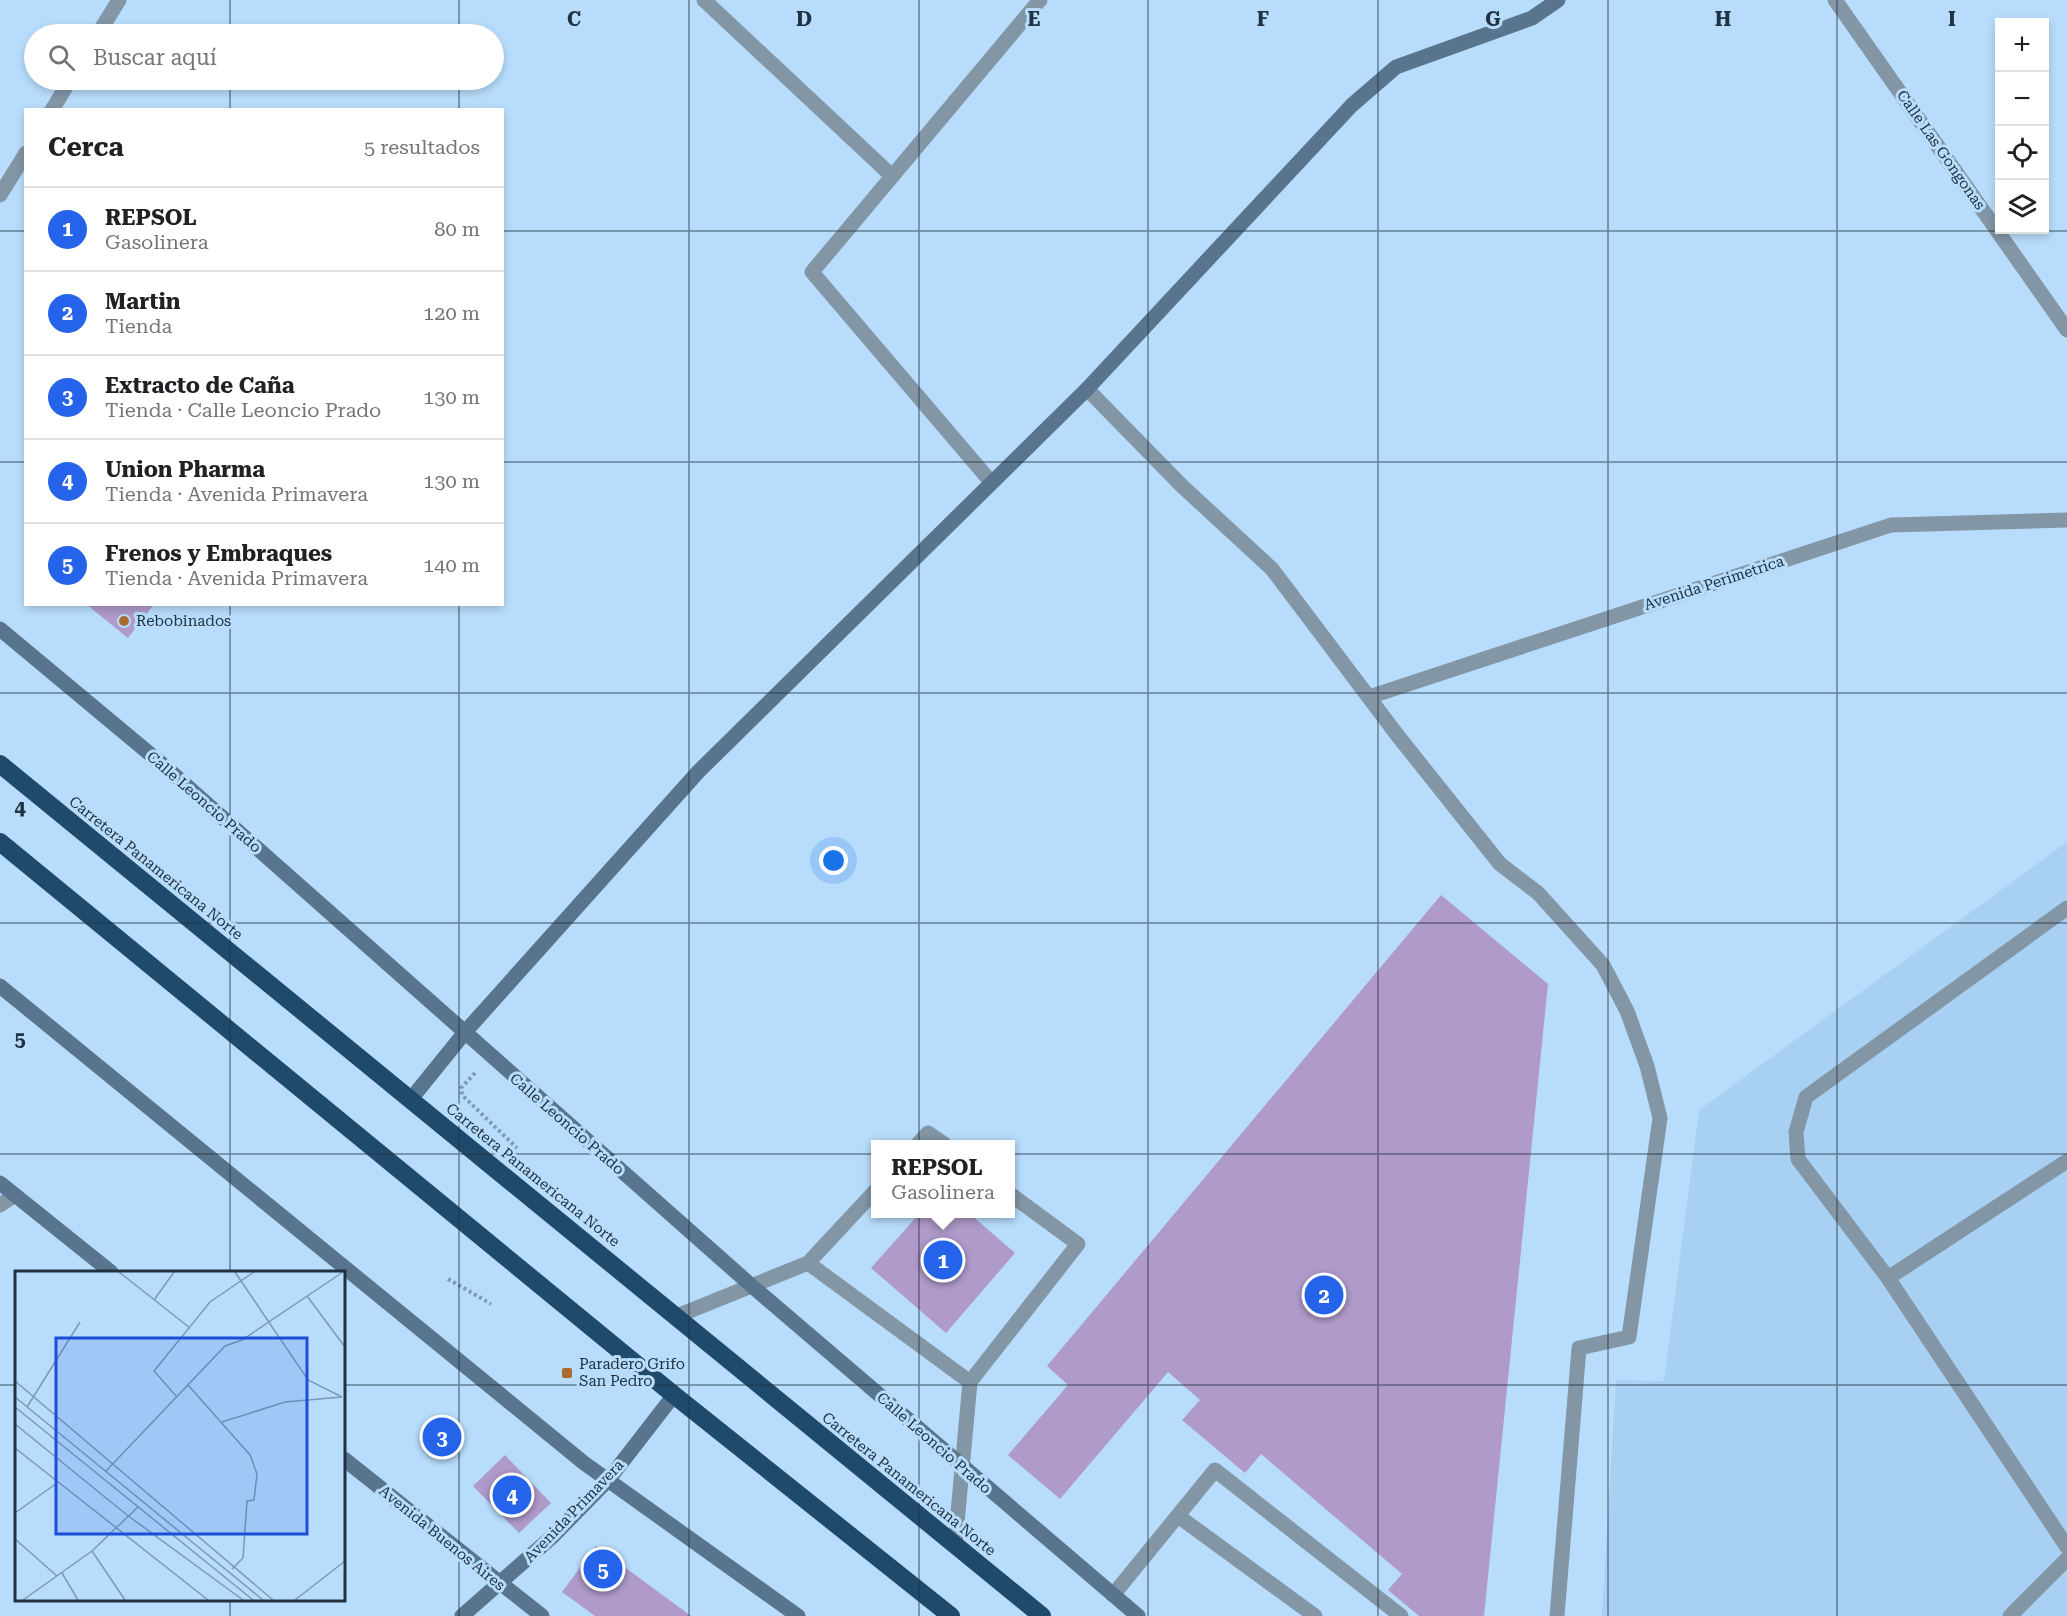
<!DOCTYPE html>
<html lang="es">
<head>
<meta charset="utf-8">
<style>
  body { margin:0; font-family:"Roboto Serif",serif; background:#f2f2f2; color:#202124 }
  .controls { position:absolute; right:18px; top:18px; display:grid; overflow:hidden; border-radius:0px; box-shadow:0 3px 9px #0003 }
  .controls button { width:54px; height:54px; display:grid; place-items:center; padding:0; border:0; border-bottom:2px solid #e0e0e0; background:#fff; color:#202124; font:30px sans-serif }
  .you { position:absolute; left:834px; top:861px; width:21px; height:21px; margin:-15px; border:4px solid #fff; border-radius:50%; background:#1a73e8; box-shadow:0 0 0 9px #1a73e833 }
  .badge { display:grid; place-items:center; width:39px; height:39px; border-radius:50%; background:#2563eb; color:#fff; font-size:20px; font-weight:700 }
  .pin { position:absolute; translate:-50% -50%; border:3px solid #fff; box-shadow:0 2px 6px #0006 }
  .popup { position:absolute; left:871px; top:1140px; width:144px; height:78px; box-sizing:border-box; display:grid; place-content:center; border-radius:0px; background:#fff; filter:drop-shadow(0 2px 4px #0005); font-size:20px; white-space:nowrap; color:#757577 }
  .popup b { font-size:22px; color:#202124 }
  .popup::after { content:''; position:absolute; left:50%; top:100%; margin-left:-12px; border:12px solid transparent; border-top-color:#fff }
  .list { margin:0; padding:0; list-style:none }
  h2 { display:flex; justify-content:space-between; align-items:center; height:78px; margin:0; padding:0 24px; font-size:26px }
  h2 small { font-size:20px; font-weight:400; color:#757577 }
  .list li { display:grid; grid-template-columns:39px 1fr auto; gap:18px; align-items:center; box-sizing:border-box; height:84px; padding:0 24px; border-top:2px solid #e0e0e0 }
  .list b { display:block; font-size:22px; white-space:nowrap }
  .list p { margin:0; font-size:20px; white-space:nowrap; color:#757577 }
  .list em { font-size:20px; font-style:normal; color:#757577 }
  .icon { flex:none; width:33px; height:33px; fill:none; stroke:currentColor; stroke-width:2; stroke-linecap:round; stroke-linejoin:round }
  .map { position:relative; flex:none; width:2067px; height:1616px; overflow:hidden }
  .search { position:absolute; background:#fff; box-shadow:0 3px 9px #0003; left:24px; top:24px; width:480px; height:66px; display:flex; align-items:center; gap:15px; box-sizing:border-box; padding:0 21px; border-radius:33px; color:#757577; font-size:22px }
  .panel { position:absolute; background:#fff; box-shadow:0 3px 9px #0003; left:24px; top:108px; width:480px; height:498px; border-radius:0px }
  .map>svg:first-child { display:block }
  .built { fill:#a7d0f3 }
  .building { fill:#af9aca }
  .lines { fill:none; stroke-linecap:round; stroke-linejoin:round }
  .path { stroke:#7d9bb4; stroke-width:4; stroke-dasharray:3 3; stroke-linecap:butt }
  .lane { stroke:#8396a6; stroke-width:15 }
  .street { stroke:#8396a6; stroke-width:15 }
  .secondary { stroke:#59758d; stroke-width:15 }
  .highway { stroke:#204a6b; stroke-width:18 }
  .grid { fill:none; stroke:#203241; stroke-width:1.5; stroke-opacity:0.55 }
  .poi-dot { fill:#a76c2d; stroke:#b8ddfc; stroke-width:2 }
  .labels { text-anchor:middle; stroke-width:6; stroke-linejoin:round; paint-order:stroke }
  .street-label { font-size:15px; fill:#203241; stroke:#b8ddfc }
  .poi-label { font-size:15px; fill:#203241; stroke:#b8ddfc; text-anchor:start }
  .inset-road { fill:none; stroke:#7b99b1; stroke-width:1.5 }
  .view { fill:#1d4ed8; fill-opacity:0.15; stroke:#1d4ed8; stroke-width:3 }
  .inset-edge { fill:none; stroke:#203241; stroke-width:3 }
  .grid-label { font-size:20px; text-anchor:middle; font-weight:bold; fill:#203241; stroke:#b8ddfc; stroke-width:6; stroke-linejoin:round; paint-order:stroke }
</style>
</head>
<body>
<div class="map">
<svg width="2067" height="1616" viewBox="0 0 2067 1616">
  <rect width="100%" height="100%" fill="#b8ddfc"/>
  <path class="built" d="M2067 842V1616H1602L1616 1380 1664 1381 1699 1110Z"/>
  <path class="building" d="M86 604H154L128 638Z
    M1441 895 1548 984 1484 1616H1419L1388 1590 1402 1574 1261 1454 1245 1473 1182 1420 1200 1400 1168 1372 1060 1499 1008 1455 1068 1385 1047 1366Z
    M919 1214H970L1015 1253 946 1333 871 1268Z
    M437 1418 462 1442 448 1457 423 1432Z
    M505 1455 551 1503 519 1533 473 1486Z
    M596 1546 691 1616H595L562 1592Z"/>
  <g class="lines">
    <path class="path" d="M475 1073 461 1088 462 1095 517 1148
      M448 1279 491 1304"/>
    <path class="lane" d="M704 0 892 176
      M2067 908 1806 1097 1796 1132 1798 1159 1888 1278 2067 1547
      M918 1144 928 1133 944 1144
      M808 1263 970 1382
      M1888 1278 2067 1161
      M677 1316 808 1263 876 1190
      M1178 1516 1315 1616
      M955 1545 970 1382 1078 1244 1010 1194
      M1113 1595 1215 1470 1401 1616
      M2010 1616 2067 1559"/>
    <path class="street" d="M1835 0 2067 330
      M98 34 119 0
      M52 110 70 80
      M0 195 26 153
      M1087 389 1182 486 1272 569 1398 736 1500 864 1538 893 1603 965 1627 1011 1647 1066 1660 1118 1629 1337 1579 1348 1557 1616
      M991 482 812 272 1040 0
      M1369 697 1891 525 2067 520
      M0 1205 15 1195"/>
    <path class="secondary" d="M0 629 162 764 753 1287 1138 1616
      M0 986 584 1463 798 1616
      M411 1099 466 1031 698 772 1087 389 1352 105 1396 67 1532 18 1558 0
      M0 1183 111 1272
      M344 1459 542 1616
      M462 1616 553 1536 609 1479 674 1395"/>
    <path class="highway" d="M0 764 1042 1616
      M0 842 674 1395 951 1616"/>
  </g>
  <path class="grid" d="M230 0V34M459 0V34M689 0V1616M919 0V1616M1148 0V1616M1378 0V1616M1608 0V1616M1837 0V1616M230 80V110M459 80V110M0 231H26M502 231H2067M0 462H26M502 462H2067M230 604V1272M459 604V1616M0 693H2067M0 923H2067M0 1154H2067M0 1385H16M344 1385H2067M230 1600V1616"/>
  <g class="poi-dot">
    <circle cx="124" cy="621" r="6"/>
    <rect x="561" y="1367" width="12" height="12" rx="3"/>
  </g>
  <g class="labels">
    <g class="street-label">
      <text transform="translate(1941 150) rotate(55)" y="5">Calle Las Gongonas</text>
      <text transform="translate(1714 583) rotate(-18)" y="5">Avenida Perimetrica</text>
      <text transform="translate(204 802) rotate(41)" y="5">Calle Leoncio Prado</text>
      <text transform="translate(156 868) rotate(39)" y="5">Carretera Panamericana Norte</text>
      <text transform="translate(567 1124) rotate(41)" y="5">Calle Leoncio Prado</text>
      <text transform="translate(533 1175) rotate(39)" y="5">Carretera Panamericana Norte</text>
      <text transform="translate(934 1443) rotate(41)" y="5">Calle Leoncio Prado</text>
      <text transform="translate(909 1484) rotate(39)" y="5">Carretera Panamericana Norte</text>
      <text transform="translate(574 1511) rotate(-46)" y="5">Avenida Primavera</text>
      <text transform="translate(442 1538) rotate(39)" y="5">Avenida Buenos Aires</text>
    </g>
    <g class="poi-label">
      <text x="136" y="626">Rebobinados</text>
      <text x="579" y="1369">Paradero Grifo<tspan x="579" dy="17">San Pedro</tspan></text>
    </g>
  </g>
  <g transform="translate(15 1271)">
    <rect width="330" height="330" fill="#b8ddfc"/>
    <path class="inset-road" d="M104 1 175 57M220 1 293 109 327 126M292 25 330 76M139 29 159 1M0 110 258 329M173 114 235 184 242 203 239 229 232 230 228 287 217 298M161 125 139 100 195 31 239 1M0 126 248 329M0 136 238 329M12 136 65 51M207 151 270 131 327 126M0 153 112 244 228 329M0 177 193 329M91 200 210 75 227 69 328 1M0 242 42 212M0 268 42 305M77 280 110 329M47 302 63 329M8 329 77 280 123 236M280 329 330 290"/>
    <path class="view" d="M41 67H292V263H41Z"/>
    <rect width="330" height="330" class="inset-edge"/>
  </g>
  <g class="grid-label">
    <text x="574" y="26">C</text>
    <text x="804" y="26">D</text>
    <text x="1034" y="26">E</text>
    <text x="1263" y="26">F</text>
    <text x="1493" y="26">G</text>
    <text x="1723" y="26">H</text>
    <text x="1952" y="26">I</text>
    <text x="20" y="815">4</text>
    <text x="20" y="1046">5</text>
  </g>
</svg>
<div class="controls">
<button>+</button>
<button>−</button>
<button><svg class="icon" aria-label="locate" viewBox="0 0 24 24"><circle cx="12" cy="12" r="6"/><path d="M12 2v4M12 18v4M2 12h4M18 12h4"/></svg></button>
<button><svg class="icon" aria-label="layers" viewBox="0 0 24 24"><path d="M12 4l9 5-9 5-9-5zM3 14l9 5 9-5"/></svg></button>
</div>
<div class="you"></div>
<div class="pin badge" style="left:943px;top:1260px">1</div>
<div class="popup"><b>REPSOL</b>Gasolinera</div>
<div class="pin badge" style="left:1324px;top:1295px">2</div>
<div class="pin badge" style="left:442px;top:1437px">3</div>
<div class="pin badge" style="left:512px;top:1495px">4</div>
<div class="pin badge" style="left:603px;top:1569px">5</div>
<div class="search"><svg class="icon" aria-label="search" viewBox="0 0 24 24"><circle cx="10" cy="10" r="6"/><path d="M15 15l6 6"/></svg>Buscar aquí</div>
<section class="panel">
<h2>Cerca<small>5 resultados</small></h2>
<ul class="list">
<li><span class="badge">1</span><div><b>REPSOL</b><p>Gasolinera</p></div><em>80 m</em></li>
<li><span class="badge">2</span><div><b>Martin</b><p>Tienda</p></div><em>120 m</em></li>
<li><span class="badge">3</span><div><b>Extracto de Caña</b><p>Tienda · Calle Leoncio Prado</p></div><em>130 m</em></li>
<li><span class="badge">4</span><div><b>Union Pharma</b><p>Tienda · Avenida Primavera</p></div><em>130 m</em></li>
<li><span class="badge">5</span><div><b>Frenos y Embraques</b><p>Tienda · Avenida Primavera</p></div><em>140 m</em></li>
</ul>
</section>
</div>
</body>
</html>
